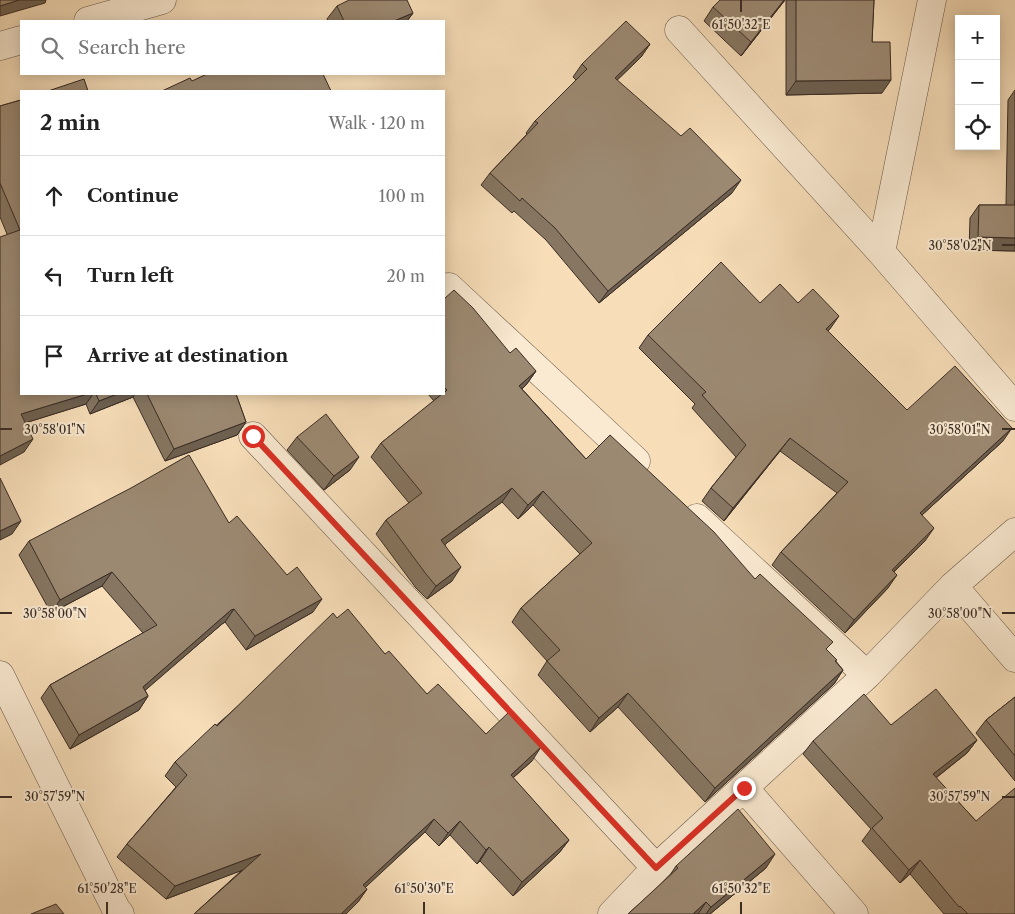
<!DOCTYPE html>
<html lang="en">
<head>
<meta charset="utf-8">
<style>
  body { margin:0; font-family:"Libre Caslon Text",serif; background:#f6f6f6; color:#222 }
  .controls { position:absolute; right:15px; top:15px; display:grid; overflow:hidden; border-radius:0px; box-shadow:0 2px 12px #0003 }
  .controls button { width:45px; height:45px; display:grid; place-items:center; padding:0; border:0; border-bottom:1px solid #e0e0e0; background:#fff; color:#222; font:25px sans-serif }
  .stop { position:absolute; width:15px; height:15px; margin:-11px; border:4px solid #d93025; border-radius:50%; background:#fff }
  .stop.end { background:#d93025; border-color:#fff; box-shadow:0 1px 5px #0008 }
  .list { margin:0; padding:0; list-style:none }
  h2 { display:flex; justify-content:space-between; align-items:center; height:65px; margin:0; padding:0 20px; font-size:21px }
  h2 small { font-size:16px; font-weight:400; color:#767676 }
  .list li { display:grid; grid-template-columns:32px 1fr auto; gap:15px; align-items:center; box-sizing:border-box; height:80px; padding:0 20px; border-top:1px solid #e0e0e0 }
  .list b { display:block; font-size:19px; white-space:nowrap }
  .list em { font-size:16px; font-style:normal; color:#767676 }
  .icon { flex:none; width:28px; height:28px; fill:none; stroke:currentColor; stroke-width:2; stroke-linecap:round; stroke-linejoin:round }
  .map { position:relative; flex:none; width:1015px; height:914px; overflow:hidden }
  .search { position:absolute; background:#fff; box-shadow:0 2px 12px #0003; left:20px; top:20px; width:425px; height:55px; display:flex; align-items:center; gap:12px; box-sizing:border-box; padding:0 18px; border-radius:0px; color:#767676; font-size:19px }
  .panel { position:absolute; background:#fff; box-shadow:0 2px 12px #0003; left:20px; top:90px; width:425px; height:305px; border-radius:0px }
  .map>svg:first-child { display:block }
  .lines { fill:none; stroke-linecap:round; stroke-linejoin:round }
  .minor-casing { stroke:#68584a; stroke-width:29 }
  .minor { stroke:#faead2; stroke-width:28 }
  .wall { fill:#867662; stroke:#392c25 }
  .shaded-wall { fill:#6d6050; stroke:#392c25 }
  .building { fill:#9c8972; stroke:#392c25 }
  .route { stroke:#d93025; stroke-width:6 }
  .ticks { fill:none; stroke:#392c25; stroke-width:2 }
  .ticks-label { font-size:12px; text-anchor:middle; fill:#392c25; stroke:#faead2; stroke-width:4; stroke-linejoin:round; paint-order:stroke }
</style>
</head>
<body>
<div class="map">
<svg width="1015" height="914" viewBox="0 0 1015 914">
  <rect width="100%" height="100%" fill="#f7deb9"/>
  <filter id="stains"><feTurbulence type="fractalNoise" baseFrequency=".004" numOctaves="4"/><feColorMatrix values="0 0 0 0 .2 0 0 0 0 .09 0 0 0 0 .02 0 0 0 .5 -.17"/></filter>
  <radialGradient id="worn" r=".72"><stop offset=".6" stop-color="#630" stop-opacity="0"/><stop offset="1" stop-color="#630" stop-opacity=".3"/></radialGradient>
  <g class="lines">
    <defs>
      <path id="minor" d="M88 21 162 0
        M679 30 881 252 1015 407
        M0 46 21 40
        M881 252 932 0
        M449 287 636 461
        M253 436 656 868
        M697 518 867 675 953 586 1015 658
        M953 586 1015 532
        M0 675 116 909 120 914
        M744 788 854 914
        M612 914 656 868 867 675"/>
    </defs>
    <use href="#minor" class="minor-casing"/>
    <use href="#minor" class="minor"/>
  </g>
  <path class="wall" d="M720 0H785L741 56 704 21 713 7Z
    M786 0H874L872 42 882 93 786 95Z
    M337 6 413 13 407 21H328L327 19Z
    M650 44 641 57 617 80 732 193 599 303 546 240 514 211 512 213 481 185 490 173 527 134 526 133 535 121 576 80 573 77 582 64Z
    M1015 90V251L969 250 970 218 979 205H1006L1008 100Z
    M21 100V394H236L246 422 237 435 165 461 133 397 90 414 86 404 25 423 24 452 7 234 0 217V106Z
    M444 299 510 353 536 371 526 385 522 389 586 459 755 579 827 650 843 670 834 684 705 802 618 707 590 732 538 675 547 661 512 622 521 608 580 554 533 505 518 519 502 502 445 544 452 581 427 599 416 588 376 534 386 520 409 503 371 457 381 443 434 401 428 394H444Z
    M760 303H798L830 329 828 331 907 410 1003 441 922 515 925 541 894 572 888 588 845 633 772 565 781 552 837 493 780 451 724 521 702 501 711 488 736 457 692 408 695 404 639 348 648 335Z
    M297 437 350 470 324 490 287 450Z
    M229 523 313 612 246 650 225 622 222 624 145 690 148 696 139 710 70 749 41 698 50 685 143 633 102 586 51 613 19 555 29 541Z
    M337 618 385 654 427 694 486 734 532 761 513 778 569 840 559 853 513 896 480 861 477 864 450 835 439 846 425 832 365 887 367 889 358 902 346 914H194L242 870 166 899 117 857 127 844 176 787 165 776 175 762Z
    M1015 697V781L976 733 986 720Z
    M891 725 977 740 967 753 936 778 976 821 1015 914H944L910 874 900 883 862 841 871 829 803 754 813 741Z
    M676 866 766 868 710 914H628L668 878Z"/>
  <path class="shaded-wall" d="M19 0H46L45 3 0 16V6Z
    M784 0H785L741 56 751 42Z
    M413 13 407 21H394Z
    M650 44 641 57 606 91 615 78Z
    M891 80 882 93 786 95 796 81Z
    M741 180 732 193 599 303 608 291Z
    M978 237 1015 238V251L969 250Z
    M839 316 830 329 817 342 826 329Z
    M536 371 526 385 509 400 519 386Z
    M87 394H93L86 404 12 427 21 414Z
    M117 394H135L133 397 90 414 99 401Z
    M246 422 237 435 165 461 174 449Z
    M1012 428 1003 441 910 526 920 513Z
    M790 438 780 451 724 521 733 508Z
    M33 439 24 452 0 465V456Z
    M359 457 350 470 324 490 334 476Z
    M512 488 502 502 432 554 441 540Z
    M543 491 533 505 518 519 528 505Z
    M21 521 12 534 0 540V531Z
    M934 528 925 541 882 583 892 570Z
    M461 567 452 581 427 599 436 586Z
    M112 572 102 586 51 613 60 600Z
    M897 575 888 588 845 633 854 620Z
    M322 599 313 612 246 650 255 636Z
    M234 609 225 622 222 624 134 700 143 687 231 610Z
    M843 670 834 684 705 802 715 788Z
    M628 693 618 707 590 732 599 718Z
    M148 696 139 710 70 749 79 735Z
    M977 740 967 753 924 787 933 774Z
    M541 747 532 761 501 788 511 775Z
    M434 819 425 832 354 898 363 885Z
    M460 821 450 835 439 846 448 833Z
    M569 840 559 853 513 896 522 882Z
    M489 847 480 861 477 864 486 850Z
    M261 854 251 867 166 899 175 886Z
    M775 854 766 868 710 914H706L711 907Z
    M920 860 910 874 900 883 909 870Z
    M367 889 358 902 346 914H341Z
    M706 902 698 914H693Z"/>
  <path class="building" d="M0 0H19L0 6Z
    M349 0H407L413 13 394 21H344L337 6Z
    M720 0H784L751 42 713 7Z
    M796 0H874L872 42H890L891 80 796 81Z
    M626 21 650 44 615 78 681 136 690 128 741 180 608 291 555 228 522 198 520 201 490 173 538 123 535 121 587 69 582 64Z
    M207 74H323L331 91H162L190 78 192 81Z
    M84 79 88 91H48Z
    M21 100V394H87L21 414 33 439 0 456V237L20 230 0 183V106Z
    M1015 200V238L978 237 979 205H1015Z
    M721 262 760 303 780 284 798 303 813 289 839 316 826 329 907 410 955 366 1012 428 920 513 934 528 892 570 897 575 854 620 781 552 848 482 790 438 733 508 711 488 746 445 702 395 706 392 648 335Z
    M454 290 473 308 510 353 516 348 536 371 519 386 586 459 610 435 714 532 755 579 760 574 833 642 826 649 837 660 835 661 843 670 715 788 628 693 599 718 547 661 560 650 521 608 592 543 543 491 528 505 512 488 441 540 461 567 436 586 426 574 386 520 422 493 381 443 442 394H444V393L447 390 444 387V299Z
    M96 394H117L99 401Z
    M147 394H236L246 422 174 449Z
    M326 414 359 457 334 476 297 437Z
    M189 455 229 523 237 516 287 575 297 567 322 599 255 636 234 609 231 610 143 687 148 696 79 735 50 685 157 625 112 572 60 600 29 541 131 488Z
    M0 478 21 521 0 531Z
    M348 609 385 654 389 651 427 694 438 684 486 734 509 712 541 747 511 775 569 840 522 882 489 847 486 850 460 821 448 833 434 819 363 885 367 889 341 914H194L261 854 175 886 127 844 187 775 175 762 215 724 217 726 333 613 337 618Z
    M936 689 977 740 933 774 976 821 1015 788V914H968L960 906 959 907 920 860 909 870 872 828 883 818 813 741 864 694 891 725Z
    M1015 697V756L986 720Z
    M738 809 775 854 711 907 706 902 693 914H628L678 868 676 866Z
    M56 904 64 914H31Z"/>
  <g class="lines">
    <path class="route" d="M253 436 656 868 744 788"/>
  </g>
  <path class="ticks" d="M741 0V12M1002 245H1015M0 429H12M1002 429H1015M0 613H12M1002 613H1015M0 797H12M1002 797H1015M107 902V914M424 902V914M741 902V914"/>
  <g class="ticks-label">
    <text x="741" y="29">61°50'32"E</text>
    <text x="960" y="250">30°58'02"N</text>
    <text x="55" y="434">30°58'01"N</text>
    <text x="960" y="434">30°58'01"N</text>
    <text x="55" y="618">30°58'00"N</text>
    <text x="960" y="618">30°58'00"N</text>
    <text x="55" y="801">30°57'59"N</text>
    <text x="960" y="801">30°57'59"N</text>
    <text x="107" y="893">61°50'28"E</text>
    <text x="424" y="893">61°50'30"E</text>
    <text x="741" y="893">61°50'32"E</text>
  </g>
  <rect width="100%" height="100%" filter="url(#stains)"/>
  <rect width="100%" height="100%" fill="url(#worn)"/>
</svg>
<div class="controls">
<button>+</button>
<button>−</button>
<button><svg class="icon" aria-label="locate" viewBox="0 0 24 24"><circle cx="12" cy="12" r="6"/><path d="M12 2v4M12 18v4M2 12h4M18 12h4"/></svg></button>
</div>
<div class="stop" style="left:253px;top:436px"></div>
<div class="stop end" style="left:744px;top:788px"></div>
<div class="search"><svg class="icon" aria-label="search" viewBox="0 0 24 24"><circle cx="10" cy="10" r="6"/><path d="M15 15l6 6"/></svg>Search here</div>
<section class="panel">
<h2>2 min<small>Walk · 120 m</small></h2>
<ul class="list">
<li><svg class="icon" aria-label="ahead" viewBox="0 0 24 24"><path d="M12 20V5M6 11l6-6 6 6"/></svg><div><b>Continue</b></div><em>100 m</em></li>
<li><svg class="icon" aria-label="left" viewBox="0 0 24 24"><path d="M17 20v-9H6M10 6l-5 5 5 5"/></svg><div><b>Turn left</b></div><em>20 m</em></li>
<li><svg class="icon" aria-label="arrive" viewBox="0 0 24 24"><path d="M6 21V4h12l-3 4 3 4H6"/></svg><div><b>Arrive at destination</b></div></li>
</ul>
</section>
</div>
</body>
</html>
